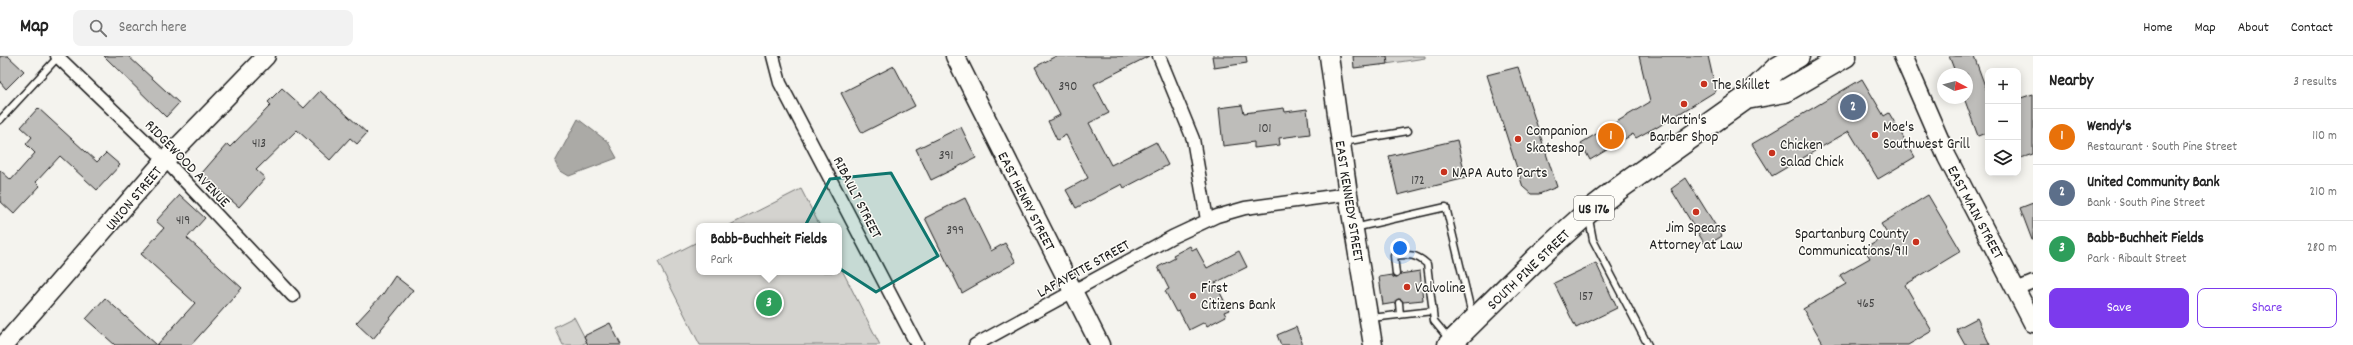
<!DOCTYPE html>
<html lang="en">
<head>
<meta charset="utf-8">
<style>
  body { margin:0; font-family:Dekko,sans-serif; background:#f2f2f2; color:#222 }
  .controls { position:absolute; right:12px; top:12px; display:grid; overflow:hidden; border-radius:8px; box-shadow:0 2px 10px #0003 }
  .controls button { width:36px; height:36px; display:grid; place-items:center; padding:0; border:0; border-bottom:1px solid #e0e0e0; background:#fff; color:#222; font:20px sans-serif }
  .compass { position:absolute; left:1937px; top:12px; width:36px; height:36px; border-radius:50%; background:#fff; box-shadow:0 2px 10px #0003; rotate:97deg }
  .you { position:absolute; left:1400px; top:192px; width:14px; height:14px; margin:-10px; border:3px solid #fff; border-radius:50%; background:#1a73e8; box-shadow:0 0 0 6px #1a73e833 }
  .badge { display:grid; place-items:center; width:26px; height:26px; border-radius:50%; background:#7c3aed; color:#fff; font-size:13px; font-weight:700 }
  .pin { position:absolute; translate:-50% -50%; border:2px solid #fff; box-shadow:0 1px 4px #0006 }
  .popup { position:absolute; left:696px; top:167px; width:146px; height:52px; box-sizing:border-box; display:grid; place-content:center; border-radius:8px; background:#fff; filter:drop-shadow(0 1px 3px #0005); font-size:13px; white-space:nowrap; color:#767676 }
  .popup b { font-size:15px; color:#222 }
  .popup::after { content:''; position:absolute; left:50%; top:100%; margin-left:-8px; border:8px solid transparent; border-top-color:#fff }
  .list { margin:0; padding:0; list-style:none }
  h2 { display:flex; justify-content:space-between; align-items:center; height:52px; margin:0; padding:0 16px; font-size:17px }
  h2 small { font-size:13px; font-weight:400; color:#767676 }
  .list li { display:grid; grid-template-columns:26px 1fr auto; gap:12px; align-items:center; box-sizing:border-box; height:56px; padding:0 16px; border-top:1px solid #e0e0e0 }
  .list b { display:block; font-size:15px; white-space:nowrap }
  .list p { margin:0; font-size:13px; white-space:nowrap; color:#767676 }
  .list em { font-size:13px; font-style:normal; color:#767676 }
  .actions { display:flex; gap:8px; padding:12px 16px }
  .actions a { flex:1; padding:9px 0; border:1px solid #7c3aed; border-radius:8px; text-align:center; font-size:14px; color:#7c3aed }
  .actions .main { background:#7c3aed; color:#fff }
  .icon { flex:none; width:22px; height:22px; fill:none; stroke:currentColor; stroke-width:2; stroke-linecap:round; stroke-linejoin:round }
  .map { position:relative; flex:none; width:2033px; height:289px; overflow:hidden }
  header { display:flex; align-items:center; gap:24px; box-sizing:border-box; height:56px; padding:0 20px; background:#fff; border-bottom:1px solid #e0e0e0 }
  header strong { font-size:19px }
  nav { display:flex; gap:22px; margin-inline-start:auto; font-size:14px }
  .search { width:280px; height:36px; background:#f2f2f2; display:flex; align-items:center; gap:10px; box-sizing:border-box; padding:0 14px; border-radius:8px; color:#767676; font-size:15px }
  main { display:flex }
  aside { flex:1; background:#fff }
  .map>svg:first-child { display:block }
  .green { fill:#d4d3cf; stroke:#787876 }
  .water { fill:#abaaa6; stroke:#72716f }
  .building { fill:#bebdba; stroke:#1c1c1c }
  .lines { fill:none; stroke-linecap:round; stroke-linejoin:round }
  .lane-casing { stroke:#1c1c1c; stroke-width:9 }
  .street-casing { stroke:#1c1c1c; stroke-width:15 }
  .secondary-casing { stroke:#1c1c1c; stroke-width:21 }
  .highway-casing { stroke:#1c1c1c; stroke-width:25 }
  .lane { stroke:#fdfcf7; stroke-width:6 }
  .street { stroke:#fdfcf7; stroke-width:12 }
  .secondary { stroke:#fdfcf7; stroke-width:18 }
  .highway { stroke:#fdfcf7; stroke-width:22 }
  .marked { fill:#0f766e; fill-opacity:0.2; stroke:#0f766e; stroke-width:3; stroke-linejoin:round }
  .poi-dot { fill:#c8321e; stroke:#fdfcf7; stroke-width:1.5 }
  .labels { text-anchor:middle; stroke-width:3; stroke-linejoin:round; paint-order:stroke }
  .number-label { font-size:13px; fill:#444 }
  .shield { fill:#fdfcf7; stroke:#605f5e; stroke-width:1 }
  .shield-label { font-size:14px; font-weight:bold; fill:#1c1c1c }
  .poi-label { font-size:15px; fill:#1c1c1c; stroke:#fdfcf7; text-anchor:start }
  .street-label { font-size:15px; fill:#1c1c1c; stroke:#fdfcf7 }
</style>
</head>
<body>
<header>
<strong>Map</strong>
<div class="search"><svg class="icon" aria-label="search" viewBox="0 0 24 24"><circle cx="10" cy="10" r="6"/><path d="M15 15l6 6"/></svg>Search here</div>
<nav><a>Home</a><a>Map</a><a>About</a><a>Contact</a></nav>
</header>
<main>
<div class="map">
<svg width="2033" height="289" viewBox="0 0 2033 289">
  <rect width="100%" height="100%" fill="#f4f3ee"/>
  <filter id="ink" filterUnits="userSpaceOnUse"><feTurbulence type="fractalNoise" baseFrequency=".025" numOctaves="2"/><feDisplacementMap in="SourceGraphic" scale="8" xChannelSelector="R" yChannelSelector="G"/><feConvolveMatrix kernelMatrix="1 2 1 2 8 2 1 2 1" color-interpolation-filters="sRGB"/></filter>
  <g filter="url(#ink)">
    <path class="green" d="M1379 0H1425V2L1380 9Z
      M801 133 820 170H728Z
      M699 185V216H839V208L880 289H700L658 206Z
      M574 261 587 286 581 289H563L554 271Z"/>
    <path class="water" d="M578 63 608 86 617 102 569 120 559 114 555 106Z"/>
    <path class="building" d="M0 0H8L24 15 6 33 0 26Z
      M104 0H128L179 47 166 61Z
      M1056 0H1149L1094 28 1109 57 1089 67 1111 109 1156 86 1168 109 1124 132 1122 128 1076 152 1066 134 1088 122 1066 79 1057 84 1048 65 1060 59 1035 11Z
      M1212 0H1246L1247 7 1214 12Z
      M1353 0H1387L1388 8 1354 12Z
      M1639 0H1708L1716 35 1656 72V71L1636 82 1633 78 1590 104 1581 87 1650 46Z
      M1949 0H1974L1988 38V76L1978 80 1964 42H1967V18H1956Z
      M894 10 915 50 862 77 841 37Z
      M1518 11 1557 131 1539 138H1531L1523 131 1487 19Z
      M1862 23 1884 60 1889 57 1915 101 1878 123 1849 75 1772 120 1752 88Z
      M282 32 304 52 320 35 367 77 357 88 350 82 330 104 297 74 256 114 265 122 239 151 201 118 227 88 230 91 271 49 268 46Z
      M2033 38V98L2018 103V43Z
      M1242 49 1244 57 1284 52 1285 56 1307 53 1310 78 1279 82 1280 89 1254 92V86L1223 90 1219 52Z
      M38 52 97 106 106 97 120 109 97 134 60 100 36 126 40 130 14 158 0 145V114L11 124 35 97 26 88 32 81 21 71Z
      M961 71 976 102 931 124 916 93Z
      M1457 84 1466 122 1398 139 1389 100Z
      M1686 122 1722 180 1706 190 1671 133Z
      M180 139 205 162 187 182 242 232 191 289H157L195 247 141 198 164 172 156 165Z
      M1928 139 1961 195 1905 229 1932 275 1908 289H1824L1803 253 1846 228 1840 219 1870 202 1864 193 1888 179 1881 168Z
      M965 142 991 195 1005 187 1016 206 962 237 925 162Z
      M2033 147V184H2032L2020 152Z
      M1190 190 1192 194 1196 192 1207 212 1239 195 1247 211 1215 227 1229 254 1224 256 1226 260 1207 270 1205 266 1189 274 1179 255 1176 256 1165 235 1169 233 1158 211 1175 202 1173 199Z
      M1596 207 1617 252 1576 272 1554 227Z
      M1420 215 1423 244 1403 246 1398 243 1395 247 1383 249 1379 221 1392 219 1397 222 1400 218Z
      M395 220 413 234 373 283 356 267 383 238Z
      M105 242 157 289H115L86 263Z
      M1977 262 1990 289H1965L1956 273Z
      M610 267 621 289H588L584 280Z
      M1296 271 1303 289H1281L1277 279Z"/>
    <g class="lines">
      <defs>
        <path id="lane" d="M0 64 58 1
          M1343 86 1408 75
          M1589 163 1593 184 1648 289
          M1354 172 1446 151 1472 259
          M1396 218 1394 200C1409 198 1416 198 1427 208L1434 265 1449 283
          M1399 247 1400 259
          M1371 262 1433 255"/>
        <path id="street" d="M57 0 165 104 293 240
          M773 0 780 27 917 289
          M1159 0 1193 83 1207 164
          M2016 233 2033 226
          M975 289 1172 181 1217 160 1245 152 1348 138"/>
        <path id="secondary" d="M955 0 1100 289
          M1329 0 1348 138 1373 289
          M1903 0 1947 101 2033 267
          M4 289 165 104 266 0"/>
        <path id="highway" d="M1746 42 1785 35 1845 0
          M1449 289 1538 201 1587 157 1622 130 1746 42 1776 13 1798 0"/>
      </defs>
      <use href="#lane" class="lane-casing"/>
      <use href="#street" class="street-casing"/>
      <use href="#secondary" class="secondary-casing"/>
      <use href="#highway" class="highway-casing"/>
      <use href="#lane" class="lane"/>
      <use href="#street" class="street"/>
      <use href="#secondary" class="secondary"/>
      <use href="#highway" class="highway"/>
    </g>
  </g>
  <path class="marked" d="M891 117 938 200 876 236 797 185 830 123Z"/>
  <g class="poi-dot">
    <circle cx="1704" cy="28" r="4"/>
    <circle cx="1684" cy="48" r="4"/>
    <circle cx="1875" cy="79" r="4"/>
    <circle cx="1518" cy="83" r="4"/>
    <circle cx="1772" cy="97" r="4"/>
    <circle cx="1444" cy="116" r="4"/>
    <circle cx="1696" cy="156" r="4"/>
    <circle cx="1916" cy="186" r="4"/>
    <circle cx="1407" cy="231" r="4"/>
    <circle cx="1193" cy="240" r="4"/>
  </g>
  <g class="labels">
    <g class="number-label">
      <text x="1068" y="34">390</text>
      <text x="1265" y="76">101</text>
      <text x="259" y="91">413</text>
      <text x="946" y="103">391</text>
      <text x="1418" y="128">172</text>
      <text x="183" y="168">419</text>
      <text x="955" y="178">399</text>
      <text x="1586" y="244">157</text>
      <text x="1866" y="251">465</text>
    </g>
    <rect class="shield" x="1574" y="140" width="40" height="24" rx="3"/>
    <g class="shield-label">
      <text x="1594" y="157">US 176</text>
    </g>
    <g class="poi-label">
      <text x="1712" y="33">The Skillet</text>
      <text x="1684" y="68" text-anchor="middle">Martin's<tspan x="1684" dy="17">Barber Shop</tspan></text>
      <text x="1883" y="75">Moe's<tspan x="1883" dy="17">Southwest Grill</tspan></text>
      <text x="1526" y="79">Companion<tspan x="1526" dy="17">Skateshop</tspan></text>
      <text x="1780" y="93">Chicken<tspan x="1780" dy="17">Salad Chick</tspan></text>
      <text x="1452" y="121">NAPA Auto Parts</text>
      <text x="1696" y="176" text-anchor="middle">Jim Spears<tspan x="1696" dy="17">Attorney at Law</tspan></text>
      <text x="1908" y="182" text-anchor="end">Spartanburg County<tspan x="1908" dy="17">Communications/911</tspan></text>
      <text x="1201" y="236">First<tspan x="1201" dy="17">Citizens Bank</tspan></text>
      <text x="1415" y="236">Valvoline</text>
    </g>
    <g class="street-label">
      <text transform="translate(188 107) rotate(46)" y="5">RIDGEWOOD AVENUE</text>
      <text transform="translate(858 141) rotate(63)" y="5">RIBAULT STREET</text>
      <text transform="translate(133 142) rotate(-50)" y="5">UNION STREET</text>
      <text transform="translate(1027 145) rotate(63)" y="5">EAST HENRY STREET</text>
      <text transform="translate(1350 145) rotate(81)" y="5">EAST KENNEDY STREET</text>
      <text transform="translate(1976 156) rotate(62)" y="5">EAST MAIN STREET</text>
      <text transform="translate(1083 212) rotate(-29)" y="5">LAFAYETTE STREET</text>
      <text transform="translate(1528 213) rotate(-44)" y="5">SOUTH PINE STREET</text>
    </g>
  </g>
</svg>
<div class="controls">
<button>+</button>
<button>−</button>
<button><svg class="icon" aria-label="layers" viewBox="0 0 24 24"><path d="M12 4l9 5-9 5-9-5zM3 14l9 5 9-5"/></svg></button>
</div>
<svg class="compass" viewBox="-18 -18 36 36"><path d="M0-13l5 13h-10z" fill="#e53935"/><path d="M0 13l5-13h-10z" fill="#767676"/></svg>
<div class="you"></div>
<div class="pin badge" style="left:1611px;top:80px;background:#e8710a">1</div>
<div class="pin badge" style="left:1853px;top:51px;background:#5c6f8a">2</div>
<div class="pin badge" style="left:769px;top:247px;background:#2e9e5b">3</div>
<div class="popup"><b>Babb-Buchheit Fields</b>Park</div>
</div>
<aside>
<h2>Nearby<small>3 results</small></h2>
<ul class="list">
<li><span class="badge" style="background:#e8710a">1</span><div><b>Wendy's</b><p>Restaurant · South Pine Street</p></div><em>110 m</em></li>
<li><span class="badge" style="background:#5c6f8a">2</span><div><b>United Community Bank</b><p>Bank · South Pine Street</p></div><em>210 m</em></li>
<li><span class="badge" style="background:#2e9e5b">3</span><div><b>Babb-Buchheit Fields</b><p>Park · Ribault Street</p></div><em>280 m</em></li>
</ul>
<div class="actions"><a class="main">Save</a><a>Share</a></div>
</aside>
</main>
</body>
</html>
